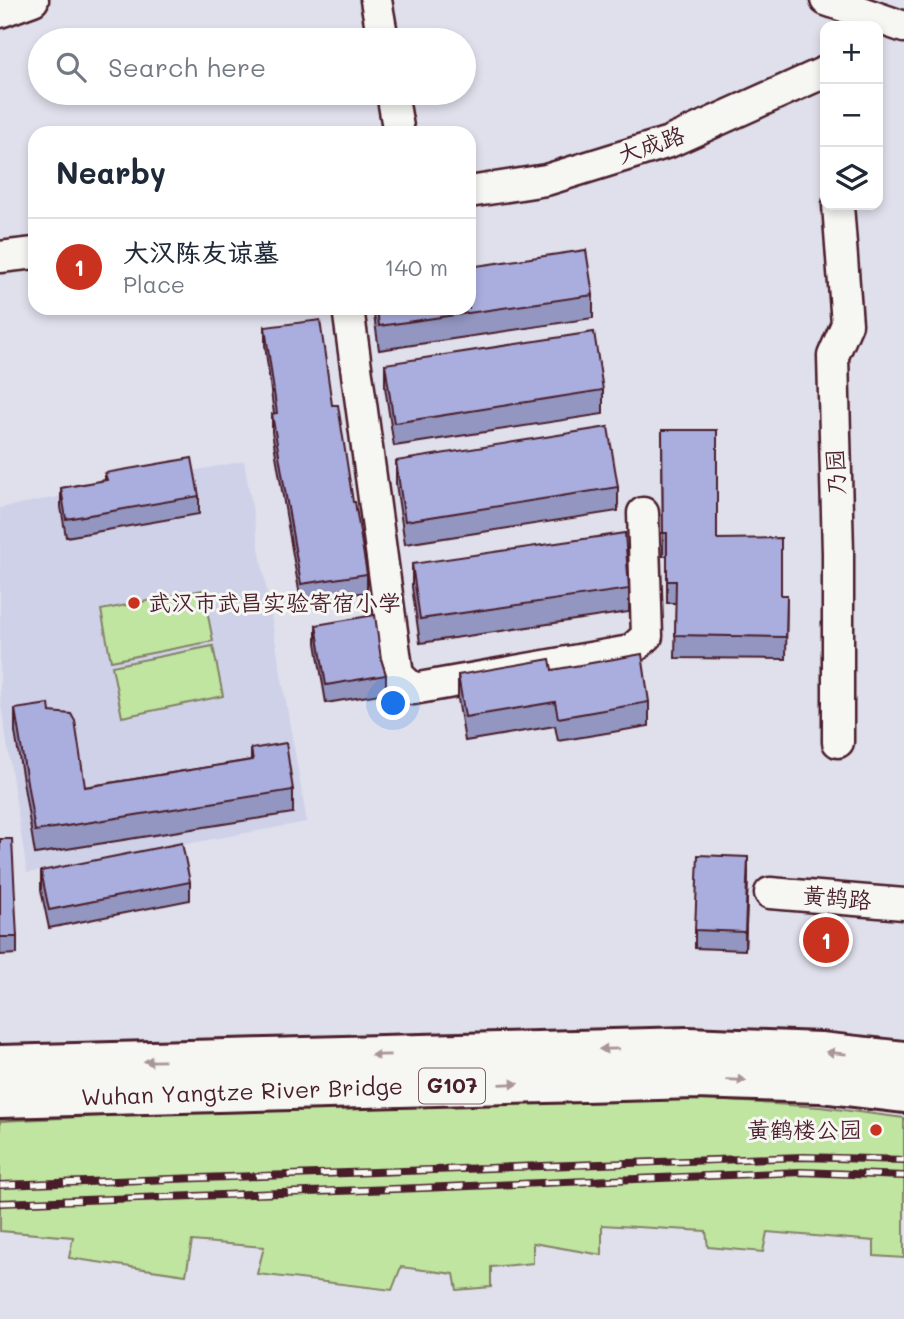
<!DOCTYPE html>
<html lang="en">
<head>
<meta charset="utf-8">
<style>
  body { margin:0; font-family:Mali,"LXGW WenKai TC",sans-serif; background:#f2f2f3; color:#1f2937 }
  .controls { position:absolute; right:21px; top:21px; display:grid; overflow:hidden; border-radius:14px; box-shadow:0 4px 10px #0003 }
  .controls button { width:63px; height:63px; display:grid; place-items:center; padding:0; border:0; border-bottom:2px solid #e0e1e3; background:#fff; color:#1f2937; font:35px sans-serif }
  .you { position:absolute; left:394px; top:704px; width:24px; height:24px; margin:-18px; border:5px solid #fff; border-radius:50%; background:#1a73e8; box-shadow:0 0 0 10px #1a73e833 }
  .badge { display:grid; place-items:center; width:46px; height:46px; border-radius:50%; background:#c8321e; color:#fff; font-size:23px; font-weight:700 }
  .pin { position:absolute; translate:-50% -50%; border:4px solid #fff; box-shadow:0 2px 7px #0006 }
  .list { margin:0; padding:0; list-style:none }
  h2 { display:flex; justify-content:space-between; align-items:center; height:91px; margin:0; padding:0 28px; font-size:30px }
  h2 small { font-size:23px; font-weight:400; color:#747a83 }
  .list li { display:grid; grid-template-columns:46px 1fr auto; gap:21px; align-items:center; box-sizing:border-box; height:98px; padding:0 28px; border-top:2px solid #e0e1e3 }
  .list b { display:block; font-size:26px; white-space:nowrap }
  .list p { margin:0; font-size:23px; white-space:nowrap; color:#747a83 }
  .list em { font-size:23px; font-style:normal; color:#747a83 }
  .icon { flex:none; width:38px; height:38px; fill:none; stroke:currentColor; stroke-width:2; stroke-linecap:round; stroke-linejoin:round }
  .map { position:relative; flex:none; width:904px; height:1319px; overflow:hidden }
  .search { position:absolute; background:#fff; box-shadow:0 4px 10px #0003; left:28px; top:28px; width:448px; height:77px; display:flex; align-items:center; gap:18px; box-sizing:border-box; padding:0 24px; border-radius:38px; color:#747a83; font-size:26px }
  .panel { position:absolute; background:#fff; box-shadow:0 4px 10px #0003; left:28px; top:126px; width:448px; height:189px; border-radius:21px }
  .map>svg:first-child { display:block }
  .built { fill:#cfd1e8 }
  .green { fill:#bfe5a0; stroke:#848266; stroke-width:2 }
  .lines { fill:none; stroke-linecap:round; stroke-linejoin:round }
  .minor-casing { stroke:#4a1f2b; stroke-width:35 }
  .highway-casing { stroke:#4a1f2b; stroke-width:44 }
  .minor { stroke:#f6f6f2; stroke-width:30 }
  .highway { stroke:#f6f6f2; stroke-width:38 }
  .rail-casing { stroke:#4a1f2b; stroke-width:8 }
  .rail { stroke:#f6f6f2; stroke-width:5; stroke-dasharray:16; stroke-linecap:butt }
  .wall { fill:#9296c0; stroke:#4a1f2b; stroke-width:2 }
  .shaded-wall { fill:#777a9c; stroke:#4a1f2b; stroke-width:2 }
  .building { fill:#aaaedf; stroke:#4a1f2b; stroke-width:2 }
  .oneway { fill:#a99598 }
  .poi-dot { fill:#c8321e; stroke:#f6f6f2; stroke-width:2.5 }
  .labels { text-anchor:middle; stroke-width:6; stroke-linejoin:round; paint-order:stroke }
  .shield { fill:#f6f6f2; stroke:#7e6067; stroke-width:2 }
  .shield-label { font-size:21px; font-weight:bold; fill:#4a1f2b }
  .street-label { font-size:23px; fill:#4a1f2b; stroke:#f6f6f2 }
  .poi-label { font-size:23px; fill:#4a1f2b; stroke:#f6f6f2; text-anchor:start }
</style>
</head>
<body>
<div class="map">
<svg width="904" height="1319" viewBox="0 0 904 1319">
  <rect width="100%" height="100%" fill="#dfe0ec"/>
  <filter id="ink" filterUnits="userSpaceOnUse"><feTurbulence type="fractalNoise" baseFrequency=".0143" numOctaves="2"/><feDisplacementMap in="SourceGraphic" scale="14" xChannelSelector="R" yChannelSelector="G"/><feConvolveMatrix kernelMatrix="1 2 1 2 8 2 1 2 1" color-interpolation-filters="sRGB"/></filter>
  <g filter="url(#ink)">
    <path class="built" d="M244 461 307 822 27 873 0 698V508Z"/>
    <path class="green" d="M203 590 213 641 111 661 101 610Z
      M213 646 223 696 122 717 112 666Z
      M683 1098 820 1107 904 1118V1258L874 1256V1241L767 1232 763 1252 708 1247 706 1231 602 1225V1255L533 1243V1263L491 1267V1287L457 1290 454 1274 401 1267 392 1290 257 1274 264 1247 192 1241 186 1275 69 1258 73 1237 0 1231V1121L206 1111Z"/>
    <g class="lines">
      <defs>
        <path id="minor" d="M376 0 383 40
          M826 0 904 27
          M0 12 33 0
          M392 93 399 133
          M469 192 546 180 669 142 825 72
          M838 205 847 324 833 356 838 553V742
          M0 257 35 253
          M348 308 398 675 413 689 630 651 647 636 643 513
          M770 893 904 904"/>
        <path id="highway" d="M0 1065 688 1047 820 1052 904 1061
          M0 1098 695 1079 820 1083 904 1093"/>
      </defs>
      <use href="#minor" class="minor-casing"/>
      <use href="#highway" class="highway-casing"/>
      <use href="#minor" class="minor"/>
      <use href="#highway" class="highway"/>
      <defs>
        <path id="rail" d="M0 1185 803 1157 904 1160
          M0 1203 421 1188 801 1172 904 1176"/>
      </defs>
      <use href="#rail" class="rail-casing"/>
      <use href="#rail" class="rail"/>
    </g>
    <path class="wall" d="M593 295V318L379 350 373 308H469Z
      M265 327 332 405 367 574V592L301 602 272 432V414H274L265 345Z
      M385 364 603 390V414L394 446 385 387Z
      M662 430 717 539 781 595H787L786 659 675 658 676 603H667V556H663Z
      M396 461 618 487V511L405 544 396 484Z
      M105 473 199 496V514L66 537 61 507V488L105 480Z
      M412 564 629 589V612L420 643 412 587Z
      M316 625 381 659 386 675V693L326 703 316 643Z
      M552 670 649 702V726L558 741 555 726 465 741 458 699V675Z
      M15 709 50 712 85 787 251 760V749L293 790V813L35 854 15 732Z
      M0 839 17 937V954L0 955Z
      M41 871 190 882V900L49 928 41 890Z
      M748 875 745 950 695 948V930Z"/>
    <path class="shaded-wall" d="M748 857V875L745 950V932Z"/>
    <path class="building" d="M586 250 593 295 379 326 377 308H469V267Z
      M320 320 332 405H338L353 502H355L367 574 301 584 272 414 277 413 265 327Z
      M594 332 603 390 394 423 385 364Z
      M608 427 618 487 405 521 396 461Z
      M662 430H717V539L781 538V595H787L786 637 675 635 676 581H667V533H663Z
      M192 458 199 496 66 519 61 488 107 480 105 473Z
      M625 533 629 589 420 619 412 564Z
      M375 615 381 659 386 675 326 685 316 625Z
      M642 654 649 702 558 718 555 702 465 717 458 675 550 659 552 670Z
      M49 704 50 712 71 714 75 721 85 787 253 760 251 749 286 743 293 790 35 831 15 709Z
      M0 839H12L17 937H0Z
      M182 843 190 882 49 910 41 871Z
      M698 855 748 857 745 932 695 930Z"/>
    <defs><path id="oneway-solid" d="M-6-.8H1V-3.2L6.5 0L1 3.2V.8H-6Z" transform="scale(1.75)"/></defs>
    <g class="oneway">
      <use href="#oneway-solid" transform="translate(609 1049) rotate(179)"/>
      <use href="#oneway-solid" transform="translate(836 1053) rotate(-174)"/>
      <use href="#oneway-solid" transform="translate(381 1055) rotate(179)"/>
      <use href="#oneway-solid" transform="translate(154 1061) rotate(179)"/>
      <use href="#oneway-solid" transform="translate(736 1080) rotate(2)"/>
      <use href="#oneway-solid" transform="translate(509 1084) rotate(-2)"/>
    </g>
  </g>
  <g class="poi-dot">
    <circle cx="134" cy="603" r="7"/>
    <circle cx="876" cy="1130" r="7"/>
  </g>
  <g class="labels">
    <rect class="shield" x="419" y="1068.5" width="66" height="35" rx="5"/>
    <g class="shield-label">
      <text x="452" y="1093">G107</text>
    </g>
    <g class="street-label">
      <text transform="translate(651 145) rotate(-19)" y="8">大成路</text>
      <text transform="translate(836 472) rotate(-92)" y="8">乃园</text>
      <text transform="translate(837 898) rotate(5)" y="8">黄鹄路</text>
      <text transform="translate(242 1092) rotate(-2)" y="8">Wuhan Yangtze River Bridge</text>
    </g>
    <g class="poi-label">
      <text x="148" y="611">武汉市武昌实验寄宿小学</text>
      <text x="862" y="1138" text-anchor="end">黄鹤楼公园</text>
    </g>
  </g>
</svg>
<div class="controls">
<button>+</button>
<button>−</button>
<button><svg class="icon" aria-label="layers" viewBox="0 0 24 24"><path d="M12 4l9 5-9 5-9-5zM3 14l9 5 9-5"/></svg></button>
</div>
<div class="you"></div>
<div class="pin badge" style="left:826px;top:940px">1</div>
<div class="search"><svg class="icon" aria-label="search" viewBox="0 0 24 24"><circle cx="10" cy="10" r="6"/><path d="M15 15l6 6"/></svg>Search here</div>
<section class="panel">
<h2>Nearby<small></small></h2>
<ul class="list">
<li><span class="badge">1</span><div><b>大汉陈友谅墓</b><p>Place</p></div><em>140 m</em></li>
</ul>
</section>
</div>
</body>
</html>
